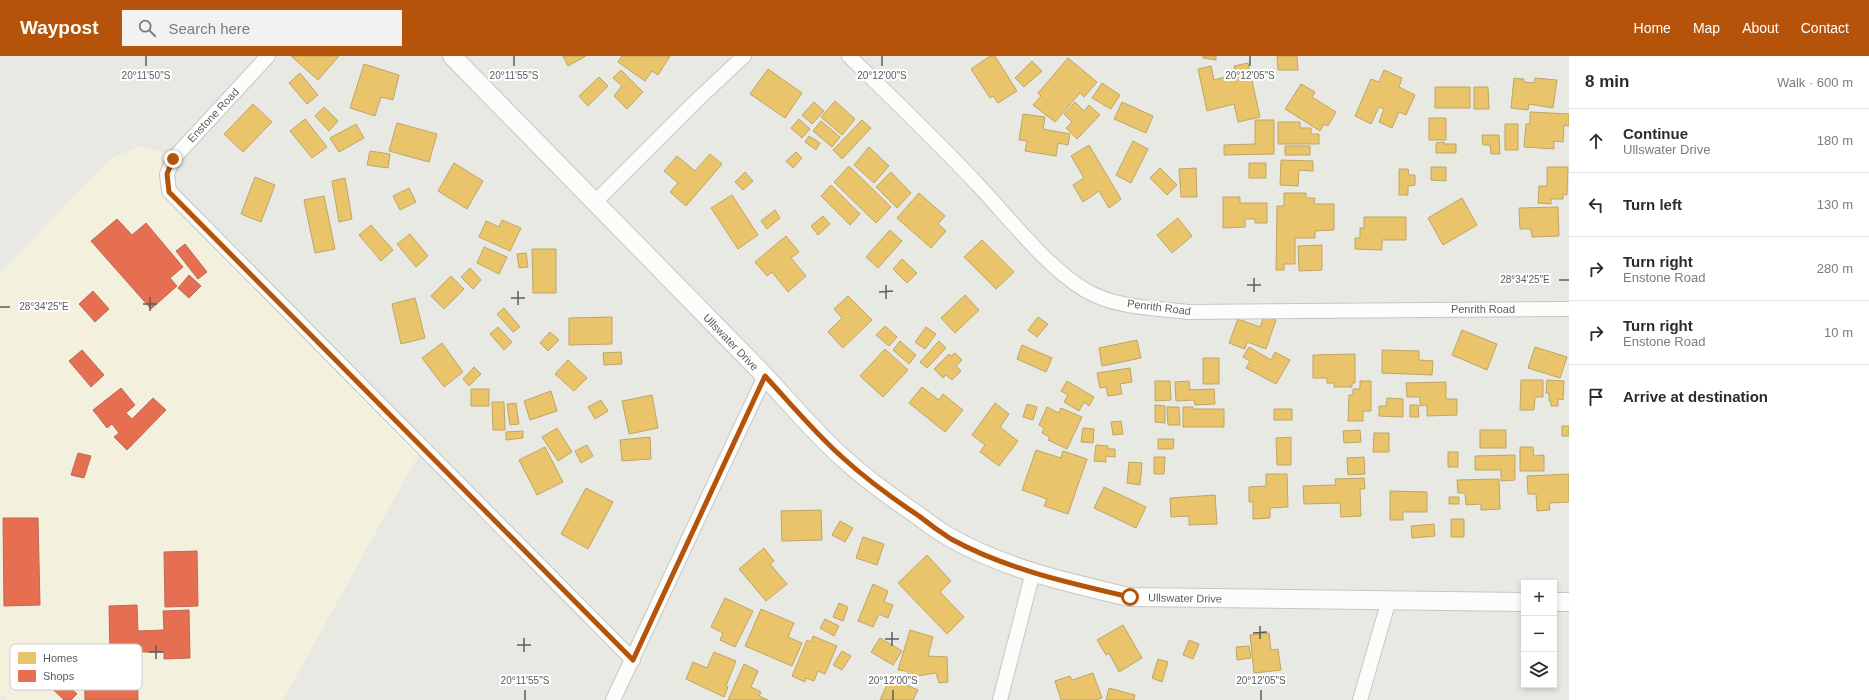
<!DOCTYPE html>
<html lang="en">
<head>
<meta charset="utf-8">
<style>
  body { margin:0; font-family:Arial,sans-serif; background:#f2f2f3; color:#2b2b33 }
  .controls { position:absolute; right:12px; bottom:12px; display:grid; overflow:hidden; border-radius:0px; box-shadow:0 2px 6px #0003 }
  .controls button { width:36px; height:36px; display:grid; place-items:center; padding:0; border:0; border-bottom:1px solid #e1e1e2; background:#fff; color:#2b2b33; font:20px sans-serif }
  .stop { position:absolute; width:12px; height:12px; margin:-9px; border:3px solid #b45309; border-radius:50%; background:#fff }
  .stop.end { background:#b45309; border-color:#fff; box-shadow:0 1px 4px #0008 }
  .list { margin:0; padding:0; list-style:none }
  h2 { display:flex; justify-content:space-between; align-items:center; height:52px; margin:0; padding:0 16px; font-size:17px }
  h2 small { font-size:13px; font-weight:400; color:#7c7c81 }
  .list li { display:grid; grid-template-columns:26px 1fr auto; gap:12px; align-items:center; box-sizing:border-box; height:64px; padding:0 16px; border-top:1px solid #e1e1e2 }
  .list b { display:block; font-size:15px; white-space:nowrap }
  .list p { margin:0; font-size:13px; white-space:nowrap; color:#7c7c81 }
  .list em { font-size:13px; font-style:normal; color:#7c7c81 }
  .icon { flex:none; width:22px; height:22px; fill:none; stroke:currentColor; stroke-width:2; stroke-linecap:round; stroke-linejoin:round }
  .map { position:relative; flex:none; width:1569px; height:644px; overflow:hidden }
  header { display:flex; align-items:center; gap:24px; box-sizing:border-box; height:56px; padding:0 20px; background:#b45309; color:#fff }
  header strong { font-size:19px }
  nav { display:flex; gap:22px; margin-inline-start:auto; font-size:14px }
  .search { width:280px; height:36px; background:#f2f2f3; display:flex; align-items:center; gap:10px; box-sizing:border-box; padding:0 14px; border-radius:0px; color:#7c7c81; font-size:15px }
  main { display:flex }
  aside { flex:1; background:#fff }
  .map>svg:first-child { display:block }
  .commercial { fill:#f3f0dd }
  .homes { fill:#e9c46a; stroke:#bea567 }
  .shops { fill:#e76f51; stroke:#bd6956 }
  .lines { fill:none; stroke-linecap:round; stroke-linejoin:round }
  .minor-casing { stroke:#c6c6c4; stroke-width:16 }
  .tertiary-casing { stroke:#c6c6c4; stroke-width:20 }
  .minor { stroke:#fcfcfb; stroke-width:14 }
  .tertiary { stroke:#fcfcfb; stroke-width:18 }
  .route { stroke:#b45309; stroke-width:5 }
  .ticks { fill:none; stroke:#5a5c61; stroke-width:1.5 }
  .labels { text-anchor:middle; stroke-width:4; stroke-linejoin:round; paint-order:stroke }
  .street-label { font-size:11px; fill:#5a5c61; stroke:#fff }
  .key { fill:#fff; stroke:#ceced0; stroke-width:1 }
  .key-label { font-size:11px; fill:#5a5c61 }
  .ticks-label { font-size:10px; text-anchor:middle; fill:#5a5c61; stroke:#fff; stroke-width:4; stroke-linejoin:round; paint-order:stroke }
</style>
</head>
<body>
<header>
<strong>Waypost</strong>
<div class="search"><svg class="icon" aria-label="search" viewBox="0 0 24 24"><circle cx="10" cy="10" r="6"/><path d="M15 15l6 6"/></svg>Search here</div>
<nav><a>Home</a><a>Map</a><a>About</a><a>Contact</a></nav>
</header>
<main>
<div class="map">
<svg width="1569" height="644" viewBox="0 0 1569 644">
  <rect width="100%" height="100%" fill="#e9e9e4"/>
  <path class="commercial" d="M141 90 168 98 161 117 419 398 283 644H7L0 637V217L111 102Z"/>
  <path class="homes" d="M291 0H339L318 24Z
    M563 0H586L568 10Z
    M622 0H670L658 19 652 15 645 25 618 6Z
    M990 0H995L1017 35 998 47 993 40 990 42 971 13Z
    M1203 0H1216V4L1203 2Z
    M1277 0H1297L1298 14H1278Z
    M1068 2 1097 26 1084 41 1080 37 1055 66 1033 49 1041 40 1038 37Z
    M1032 5 1042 15 1024 31 1015 22Z
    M1248 7 1260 61 1238 66 1234 48 1207 55 1198 13 1211 10 1214 24 1236 18 1234 10Z
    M364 8 399 19 393 44 381 41 375 60 350 52Z
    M768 13 802 37 785 62 750 38Z
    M621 14 643 36 627 53 614 40 622 30 613 22Z
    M1384 14 1402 22 1399 31 1415 39 1406 59 1399 56 1392 72 1379 66 1384 53 1379 51 1371 68 1355 60 1371 23 1379 26Z
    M300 17 318 39 307 48 289 27Z
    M599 21 608 30 588 50 579 40Z
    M1514 22 1524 23V26L1534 27 1535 22 1557 24 1553 52 1529 48 1528 54 1511 52Z
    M1102 27 1120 39 1111 53 1092 42Z
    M1301 28 1315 36 1312 41 1336 56 1328 70 1324 68 1320 75 1285 53Z
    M1435 31H1470V52H1435Z
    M1474 31H1488L1489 53H1474Z
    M835 45 855 63 842 79 821 61Z
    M814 46 824 55 812 68 802 59Z
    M1075 46 1084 55 1089 49 1100 59 1077 83 1066 72 1072 66 1064 58Z
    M1122 46 1153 60 1146 77 1114 63Z
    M253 48 272 66 243 96 224 78Z
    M324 51 338 65 329 75 315 60Z
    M1530 56 1569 58V70L1564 69 1563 86 1554 85V93L1524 91 1526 68H1530Z
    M1023 58 1045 61 1043 73 1070 78 1068 89 1058 87 1056 100 1025 95 1027 85 1019 84Z
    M1429 62H1446V84H1429Z
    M305 63 327 91 312 102 290 75Z
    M799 63 810 73 802 82 791 72Z
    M862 64 871 72 842 103 833 94Z
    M1255 64H1274V98L1224 99V89L1255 88Z
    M821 65 840 81 832 91 813 75Z
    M1278 66H1300V72H1311V78H1319V88H1278Z
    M397 67 437 78 429 106 389 95Z
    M356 68 364 82 339 96 330 82Z
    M1505 68H1518V94H1505Z
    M1482 79H1499L1500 98H1491L1490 89H1483Z
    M809 80 820 87 816 94 805 86Z
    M1133 85 1148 93 1131 127 1116 119Z
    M1444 86V88H1456V97H1436V87Z
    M1089 89 1121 143 1109 152 1099 135 1083 146 1073 129 1084 122 1071 100Z
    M1285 90H1310V99H1285Z
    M869 91 889 110 874 127 854 109Z
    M370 95 390 98 388 112 367 109Z
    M796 96 802 102 793 112 786 105Z
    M710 98 722 108 686 150 670 136 678 127 664 115 677 100 695 115Z
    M1281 104 1313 105V115L1299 114 1298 130 1280 129Z
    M454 107 483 125 467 153 438 135Z
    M1249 107H1266V122H1249Z
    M849 110 891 151 876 167 834 126Z
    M1431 111H1446V125L1431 124Z
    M1547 111H1568L1567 139 1563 138V143H1551V148L1538 147 1539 130H1547Z
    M1160 112 1177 129 1167 139 1150 122Z
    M1196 112 1197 141H1181L1179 113Z
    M1399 113H1408L1409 119H1415V129L1408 130V139H1399Z
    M745 116 753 125 743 134 735 126Z
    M891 116 911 137 897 152 876 131Z
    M255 121 275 129 261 166 241 158Z
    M345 122 352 163 339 166 332 125Z
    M831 129 860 158 850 169 821 140Z
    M409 132 416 146 400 154 393 140Z
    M919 137 945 160 938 168 946 175 931 192 897 162Z
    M1284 137H1306V142H1315L1314 148H1334V174L1315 175V182H1295V208H1284V214H1276L1277 150H1284Z
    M732 139 758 179 738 193 711 152Z
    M324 140 335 193 315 197 304 144Z
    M1223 141H1240V147H1267V167H1255V163H1245V171L1223 172Z
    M1462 142 1477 169 1443 189 1428 162Z
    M1558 151 1559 180 1532 181 1531 173H1520L1519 152Z
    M775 154 780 162 767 173 761 165Z
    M823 160 830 168 818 179 811 170Z
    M1364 161H1406V184H1382V194L1355 193V182H1360V172H1364Z
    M1178 162 1192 180 1172 197 1157 179Z
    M502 164 521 172 510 195 479 181 486 165 499 171Z
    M371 169 393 194 381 205 359 179Z
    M890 174 902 185 878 212 866 201Z
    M410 178 428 200 416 211 397 188Z
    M786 180 799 196 791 202 806 220 788 236 772 216 767 220 755 206Z
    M982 184 1014 216 996 233 964 201Z
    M1322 189V214L1299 215 1298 190Z
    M484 191 507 201 499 218 477 207Z
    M532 193H556V237H533Z
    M526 197 528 211 519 212 517 198Z
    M902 203 917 217 907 227 893 213Z
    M470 212 481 224 473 233 461 221Z
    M451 220 464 233 444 253 431 240Z
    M965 239 979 254 955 277 941 262Z
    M848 240 872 264 843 292 828 276 842 262 834 253Z
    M415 242 425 282 401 288 392 248Z
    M504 252 520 271 513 276 497 258Z
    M1264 260 1276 264 1266 293 1247 286 1245 293 1229 287 1238 263 1260 271Z
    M612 261V288L569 289V262Z
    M1038 261 1048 268 1037 281 1028 274Z
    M885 270 897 281 889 290 876 279Z
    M498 271 512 286 504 294 490 278Z
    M926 271 936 278 925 293 915 286Z
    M1462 274 1497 288 1487 314 1452 299Z
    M550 276 559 284 548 295 540 287Z
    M1137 284 1141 302 1102 310 1099 292Z
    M900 285 916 299 909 308 893 294Z
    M939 285 946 292 927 312 920 306Z
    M442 287 463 316 444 331 422 302Z
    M1022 289 1052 302 1046 316 1017 303Z
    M1249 291 1271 304 1275 296 1290 304 1276 328 1246 312 1250 305 1243 301Z
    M1535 291 1567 301 1560 322 1528 312Z
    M885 293 908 314 883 341 860 320Z
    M1382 294 1419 295V304L1433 305 1432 319 1382 317Z
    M621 296 622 308 604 309 603 297Z
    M955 297 962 304 956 310 961 315 952 324 946 319 943 322 934 313 949 298 951 300Z
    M1355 298V327H1352V331H1334V327H1327V322H1313V299Z
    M1203 302H1219V328H1203Z
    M568 304 587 322 574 335 555 318Z
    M474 311 481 318 469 330 463 323Z
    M1130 312 1132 326 1120 328 1122 338 1108 340 1106 331 1100 332 1097 317Z
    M1521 324H1543V341H1535L1534 354H1520Z
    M1547 324 1564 325 1563 344 1558 343V350H1551V345H1549V337H1546Z
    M1067 325 1094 341 1089 350 1084 346 1079 355 1064 346 1068 339 1061 335Z
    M1155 325H1170L1171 344 1155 345Z
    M1189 325 1190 334 1214 333 1215 348 1195 349 1194 344 1176 345 1175 326Z
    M1360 325H1371V355H1363V365H1348L1349 339H1353V333H1360Z
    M1446 326V343H1457V359L1427 360V349L1420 350V341H1407L1406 327Z
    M922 331 939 344 943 338 963 354 945 376 909 347Z
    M471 333H489V350H471Z
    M551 335 557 355 530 364 524 345Z
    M652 339 658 372 629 378 622 345Z
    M1387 342 1403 343V361L1379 360V350H1386Z
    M601 344 608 355 595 363 588 351Z
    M492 346H504L505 374H493Z
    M516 347 519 368 510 369 507 348Z
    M995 347 1009 358 1000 371 1018 385 999 410 980 396 985 389 972 379Z
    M1027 348 1037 351 1033 364 1023 361Z
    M1155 349 1165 350V367L1155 366Z
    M1410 349H1418L1419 361H1410Z
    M1047 351 1059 357 1061 352 1082 361 1067 393 1048 384 1050 381 1042 377 1044 372 1039 369Z
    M1167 351H1179L1180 369H1168Z
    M1183 351H1193V353H1224V371H1183Z
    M1274 353H1292V364H1274Z
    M1121 365 1123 378 1113 379 1111 366Z
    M1562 370H1569V380H1562Z
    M557 372 572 396 558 405 542 381Z
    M1083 372 1094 373 1093 387 1081 386Z
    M1360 374 1361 386 1344 387 1343 375Z
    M1480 374H1506V392H1480Z
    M523 375V382L506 384V376Z
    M1374 377H1389V396H1373Z
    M650 381 651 403 622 405 620 384Z
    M1291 381V409H1277L1276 382Z
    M1158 383H1174L1173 393H1158Z
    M587 389 593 400 581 407 575 395Z
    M1096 389 1108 390V393H1115V401L1106 400V406L1094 405Z
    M545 391 563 426 537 439 519 404Z
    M1520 391H1533L1534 400 1544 399V415H1520Z
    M1036 394 1061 402 1063 395 1087 403 1068 458 1044 450 1047 443 1022 434Z
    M1448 396H1458V411H1448Z
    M1515 399V424L1501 425V414H1475V400Z
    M1154 401H1165L1164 418H1154Z
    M1364 401 1365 418 1348 419 1347 402Z
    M1129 406 1142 407 1140 429 1127 427Z
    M1266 418H1287L1288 451 1270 452V462L1253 463V446H1249V431L1266 430Z
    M1569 418V446L1549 447 1550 454 1537 455 1536 438H1528L1527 420Z
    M1364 422 1365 433H1360L1361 460 1341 461 1340 447 1304 448 1303 430 1336 429 1335 423Z
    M1499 423 1500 453 1481 454V448L1466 449 1465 437H1458L1457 424Z
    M1104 431 1146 451 1136 472 1094 452Z
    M586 432 613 446 588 493 561 478Z
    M1390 435 1427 436V456H1403V464H1390Z
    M1215 439 1217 468 1189 469V460L1171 461 1170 442Z
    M1449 441H1459V448H1449Z
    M821 454 822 484 782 485 781 455Z
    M1451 463H1464V481H1451Z
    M840 465 853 472 845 486 832 479Z
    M1434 468 1435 480 1412 482 1411 470Z
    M863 481 884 488 877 509 856 502Z
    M764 492 774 505 770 508 787 528 766 545 739 513Z
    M927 499 951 525 940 536 964 561 947 578 898 527Z
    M873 528 888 535 884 546 893 549 888 562 879 558 873 571 858 565Z
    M725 542 753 555 735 591 720 584 723 577 711 571Z
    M839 547 848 551 843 565 833 561Z
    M761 553 794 567 788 581 802 587 792 610 745 590Z
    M825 563 839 570 834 580 820 572Z
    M1123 569 1142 602 1119 616 1109 597 1106 599 1097 584Z
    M910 574 933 581 928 600 947 601 948 626 939 627 936 617 910 621 907 615 898 614Z
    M1269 577 1271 594 1278 593 1281 614 1254 617 1250 579Z
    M813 580 837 590 825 618 818 615 814 625 806 622 805 626 792 620 807 584 811 586Z
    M880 582 902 595 893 609 871 596Z
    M1189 584 1199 588 1193 603 1183 599Z
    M1249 590 1251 602 1237 604 1236 591Z
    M842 595 851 600 842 614 833 609Z
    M714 596 736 605 726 630 728 631 724 641 686 623 693 606 707 612Z
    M1158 603 1168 606 1162 626 1152 622Z
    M744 608 758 615 751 631 761 636 759 640 768 644H728Z
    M1093 617 1102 642 1095 644H1061L1055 625 1070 620 1072 624Z
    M890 622 918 634 913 644H880Z
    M1109 632 1135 639 1134 644H1106Z"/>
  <path class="shops" d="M117 163 132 179 146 167 183 211 170 222 177 230 151 253 91 185Z
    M185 188 207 216 198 223 176 195Z
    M189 219 201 230 189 242 178 232Z
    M93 235 109 253 95 266 79 248Z
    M82 294 104 319 91 331 69 305Z
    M121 332 135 349 126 357 132 363 153 342 166 354 127 394 114 381 119 377 112 368 107 372 93 354Z
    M78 397 91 400 84 422 71 419Z
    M3 462H38L40 549 4 550Z
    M197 495 198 550 165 551 164 496Z
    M137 549 138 575 164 574 163 555 189 554 190 602 164 603V596H137L138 644H85L84 597 110 596 109 550Z
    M48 611 77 638 71 644H64L39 620Z"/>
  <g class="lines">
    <defs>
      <path id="minor" d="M268 0 173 103 167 118 169 135 633 604
        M849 0C893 43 937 85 979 130 1009 162 1048 212 1085 234 1115 252 1154 252 1188 256L1569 253
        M595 146 695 46 744 0
        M613 644 765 320
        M1000 644 1033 516
        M1360 644 1389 544"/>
      <path id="tertiary" d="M452 0 765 320C790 347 814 376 842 401 866 423 892 442 919 460 929 468 940 476 951 482 1006 513 1069 527 1129 541L1524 546
        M1554 546H1569"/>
    </defs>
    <use href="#minor" class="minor-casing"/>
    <use href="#tertiary" class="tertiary-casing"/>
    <use href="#minor" class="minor"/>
    <use href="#tertiary" class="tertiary"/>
  </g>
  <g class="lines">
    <path class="route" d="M173 103 167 118 169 136 633 604 765 320C790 347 814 376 842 401 866 423 892 442 919 460 929 468 940 476 951 483 1006 513 1069 527 1130 541"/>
  </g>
  <path class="ticks" d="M146 0V10M514 0V10M882 0V10M1250 0V10M1254 222V236M1559 224H1569M886 229V243M1247 229H1261M518 235V249M879 236 893 235M150 241V255M511 242H525M143 248H157M0 251H10M1260 570V583M892 576V590M1253 577 1267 576M524 582V596M885 583H899M156 589V603M517 589H531M149 596H163M525 634V644M893 634V644M1261 634V644"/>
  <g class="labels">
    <g class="street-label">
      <text transform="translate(213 59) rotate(-47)" y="4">Enstone Road</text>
      <text transform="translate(1159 251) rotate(7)" y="4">Penrith Road</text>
      <text x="1483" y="257">Penrith Road</text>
      <text transform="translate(731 286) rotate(46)" y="4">Ullswater Drive</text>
      <text transform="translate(1185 542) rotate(1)" y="4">Ullswater Drive</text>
    </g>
  </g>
  <rect x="10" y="588" width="132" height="46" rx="6" class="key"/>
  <rect x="18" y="596" width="18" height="12" fill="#e9c46a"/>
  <rect x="18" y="614" width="18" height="12" fill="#e76f51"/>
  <g class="key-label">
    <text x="43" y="606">Homes</text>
    <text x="43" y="624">Shops</text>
  </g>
  <g class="ticks-label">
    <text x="146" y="23">20°11'50"S</text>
    <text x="514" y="23">20°11'55"S</text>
    <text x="882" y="23">20°12'00"S</text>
    <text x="1250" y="23">20°12'05"S</text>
    <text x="1525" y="227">28°34'25"E</text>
    <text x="44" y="254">28°34'25"E</text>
    <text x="525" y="628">20°11'55"S</text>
    <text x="893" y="628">20°12'00"S</text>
    <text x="1261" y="628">20°12'05"S</text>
  </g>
</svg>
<div class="controls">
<button>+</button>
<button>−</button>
<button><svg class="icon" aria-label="layers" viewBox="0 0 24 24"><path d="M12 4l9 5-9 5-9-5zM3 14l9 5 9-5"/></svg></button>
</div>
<div class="stop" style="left:1130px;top:541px"></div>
<div class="stop end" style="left:173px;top:103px"></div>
</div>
<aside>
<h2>8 min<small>Walk · 600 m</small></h2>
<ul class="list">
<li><svg class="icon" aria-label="ahead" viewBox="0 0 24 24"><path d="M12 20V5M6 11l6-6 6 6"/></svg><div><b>Continue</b><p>Ullswater Drive</p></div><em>180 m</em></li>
<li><svg class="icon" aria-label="left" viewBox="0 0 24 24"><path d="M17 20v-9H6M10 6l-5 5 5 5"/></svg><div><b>Turn left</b></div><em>130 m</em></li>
<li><svg class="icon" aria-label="right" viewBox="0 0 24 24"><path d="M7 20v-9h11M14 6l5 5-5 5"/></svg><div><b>Turn right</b><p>Enstone Road</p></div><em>280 m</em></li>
<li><svg class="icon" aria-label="right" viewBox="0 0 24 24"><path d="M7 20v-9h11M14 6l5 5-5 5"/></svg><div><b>Turn right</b><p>Enstone Road</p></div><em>10 m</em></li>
<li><svg class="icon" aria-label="arrive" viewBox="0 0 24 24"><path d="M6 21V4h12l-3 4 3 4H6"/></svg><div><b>Arrive at destination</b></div></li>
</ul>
</aside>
</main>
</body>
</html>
